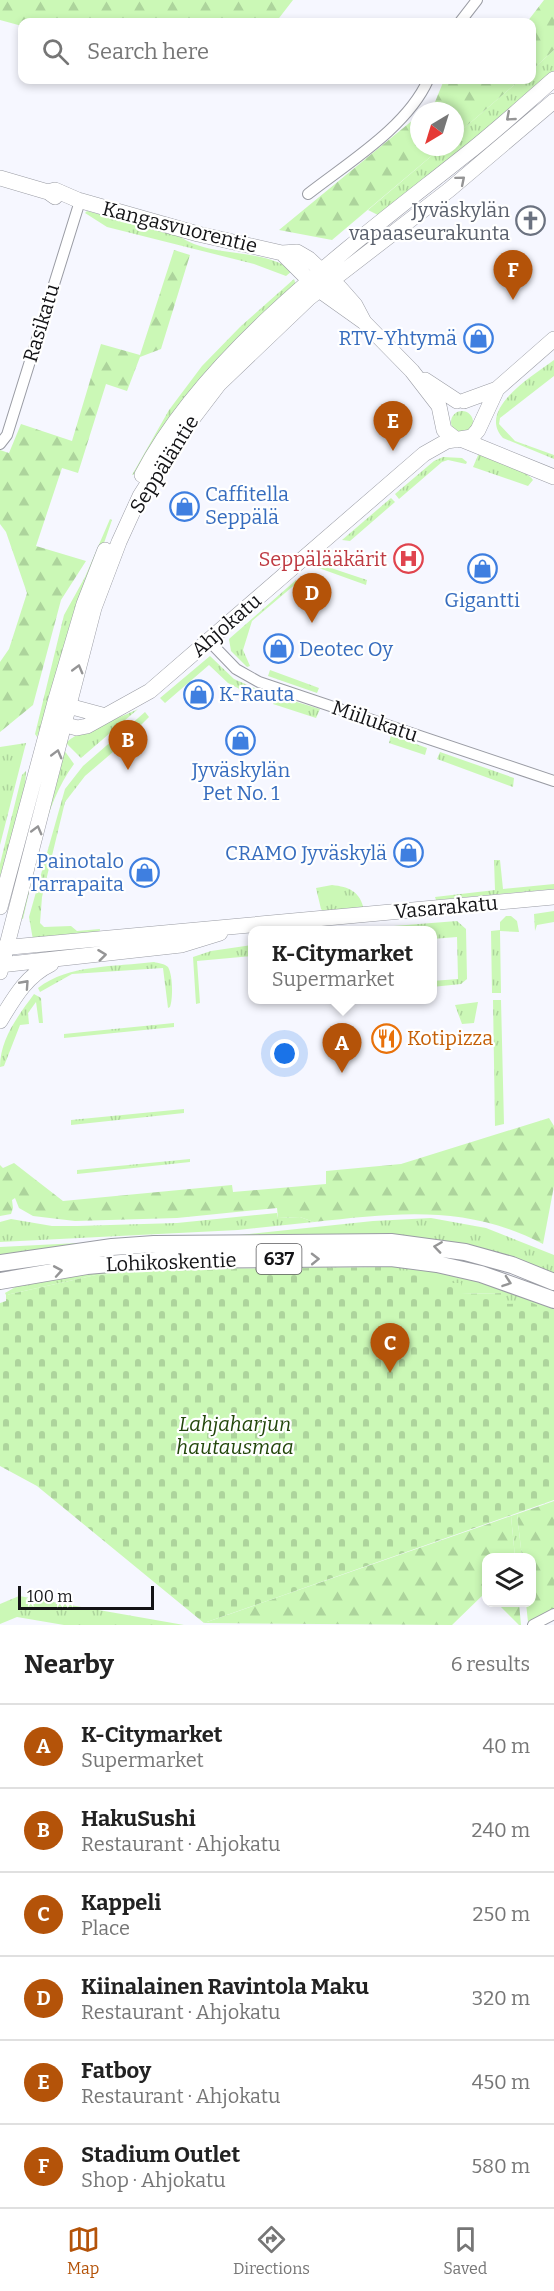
<!DOCTYPE html>
<html lang="en">
<head>
<meta charset="utf-8">
<style>
  body { margin:0; font-family:Bitter,serif; background:#f6f6f6; color:#222 }
  .controls { position:absolute; right:18px; bottom:18px; display:grid; overflow:hidden; border-radius:12px; box-shadow:0 3px 9px #0003 }
  .controls button { width:54px; height:54px; display:grid; place-items:center; padding:0; border:0; border-bottom:2px solid #e0e0e0; background:#fff; color:#222; font:30px sans-serif }
  .compass { position:absolute; left:410px; top:102px; width:54px; height:54px; border-radius:50%; background:#fff; box-shadow:0 3px 9px #0003; rotate:218deg }
  .scale { position:absolute; left:18px; bottom:15px; width:136px; box-sizing:border-box; padding-left:6px; border:3px solid #131316; border-top:0; font-size:16px; line-height:21px; white-space:nowrap; color:#131316; -webkit-text-stroke:4px #fff; paint-order:stroke }
  .you { position:absolute; left:285px; top:1054px; width:21px; height:21px; margin:-15px; border:4px solid #fff; border-radius:50%; background:#1a73e8; box-shadow:0 0 0 9px #1a73e833 }
  .badge { display:grid; place-items:center; width:39px; height:39px; border-radius:50%; background:#b45309; color:#fff; font-size:20px; font-weight:700 }
  .pin { position:absolute; translate:-50% -50px; filter:drop-shadow(0 2px 3px #0008) }
  .pin::after { content:''; position:absolute; top:32px; width:21px; height:18px; background:inherit; clip-path:polygon(0 0,100% 0,50% 100%) }
  .popup { position:absolute; left:248px; top:926px; width:189px; height:78px; box-sizing:border-box; display:grid; place-content:center; border-radius:12px; background:#fff; filter:drop-shadow(0 2px 4px #0005); font-size:20px; white-space:nowrap; color:#767676 }
  .popup b { font-size:22px; color:#222 }
  .popup::after { content:''; position:absolute; left:50%; top:100%; margin-left:-12px; border:12px solid transparent; border-top-color:#fff }
  .list { margin:0; padding:0; list-style:none }
  h2 { display:flex; justify-content:space-between; align-items:center; height:78px; margin:0; padding:0 24px; font-size:26px }
  h2 small { font-size:20px; font-weight:400; color:#767676 }
  .list li { display:grid; grid-template-columns:39px 1fr auto; gap:18px; align-items:center; box-sizing:border-box; height:84px; padding:0 24px; border-top:2px solid #e0e0e0 }
  .list b { display:block; font-size:22px; white-space:nowrap }
  .list p { margin:0; font-size:20px; white-space:nowrap; color:#767676 }
  .list em { font-size:20px; font-style:normal; color:#767676 }
  .icon { flex:none; width:33px; height:33px; fill:none; stroke:currentColor; stroke-width:2; stroke-linecap:round; stroke-linejoin:round }
  .map { position:relative; flex:none; width:554px; height:1625px; overflow:hidden }
  .search { position:absolute; background:#fff; box-shadow:0 3px 9px #0003; left:18px; right:18px; top:18px; height:66px; display:flex; align-items:center; gap:15px; box-sizing:border-box; padding:0 21px; border-radius:12px; color:#767676; font-size:22px }
  .sheet { height:582px; background:#fff }
  nav { display:flex; justify-content:space-around; align-items:center; box-sizing:border-box; height:84px; border-top:2px solid #e0e0e0; background:#fff; font-size:16px; color:#767676 }
  nav a { display:grid; justify-items:center; gap:3px }
  nav .on { color:#b45309 }
  .map>svg:first-child { display:block }
  .grass { fill:url(#grass-tufts) }
  .forest { fill:url(#forest-firs) }
  .cemetery { fill:url(#cemetery-stones) }
  .lines { fill:none; stroke-linecap:round; stroke-linejoin:round }
  .street-casing { stroke:#9a9ca4; stroke-width:12 }
  .secondary-casing { stroke:#9a9ca4; stroke-width:16 }
  .primary-casing { stroke:#9a9ca4; stroke-width:18 }
  .street { stroke:#fff; stroke-width:10 }
  .secondary { stroke:#fff; stroke-width:15 }
  .primary { stroke:#fff; stroke-width:16 }
  .oneway { stroke:#959596 }
  .labels { text-anchor:middle; stroke-width:4.5; stroke-linejoin:round; paint-order:stroke }
  .shield { fill:#fff; stroke:#5a5a5c; stroke-width:1.5 }
  .shield-label { font-size:18px; font-weight:bold; fill:#131316 }
  .worship-label { font-size:20px; fill:#5b616d; stroke:#fff; text-anchor:end }
  .street-label { font-size:20px; fill:#131316; stroke:#fff }
  .shop-label { font-size:20px; fill:#366cbe; stroke:#fff; text-anchor:end }
  .health-label { font-size:20px; fill:#be3a42; stroke:#fff; text-anchor:end }
  .food-label { font-size:20px; fill:#c56008; stroke:#fff; text-anchor:start }
  .park-label { font-size:20px; font-style:italic; fill:#22460a; stroke:#fff }
</style>
</head>
<body>
<div class="map">
<svg width="554" height="1625" viewBox="0 0 554 1625">
  <defs>
    <pattern id="grass-tufts" width="24" height="20" patternUnits="userSpaceOnUse" patternTransform="scale(1.5)"><rect width="24" height="20" fill="#cbf8b6"/><path d="M3 7l-1-3M5 7V3M7 7l1-3M15 17l-1-3M17 17v-4M19 17l1-3" fill="none" stroke="#add49c"/></pattern>
    <pattern id="forest-firs" width="22" height="20" patternUnits="userSpaceOnUse" patternTransform="scale(1.5)"><rect width="22" height="20" fill="#cbf8b6"/><path d="M5 1l3.5 6h-7zM16 11l3.5 6h-7z" fill="#add49c"/></pattern>
    <pattern id="cemetery-stones" width="16" height="16" patternUnits="userSpaceOnUse" patternTransform="scale(1.5)"><rect width="16" height="16" fill="#cbf8b6"/><path d="M2 7V4a2 2 0 0 1 4 0v3zM10 15v-3a2 2 0 0 1 4 0v3z" fill="#add49c"/></pattern>
  </defs>
  <rect width="100%" height="100%" fill="#f6f7ff"/>
  <path class="grass" d="M554 50V71L487 130 378 215 368 210 442 147H455V136L520 80H532V70Z
    M87 211 178 235C208 259 266 247 292 271L286 276 254 264 107 227 85 213Z
    M294 279 296 285 137 473 132 475 169 410 202 366 240 327Z
    M554 360V376L500 418 499 424 515 441 554 455V459L503 438C476 409 534 375 554 360Z
    M451 422a11 11 0 1 1 22 0a11 11 0 1 1-22 0Z
    M479 453C492 461 527 470 533 480L528 486 473 467Z
    M443 457 462 458 467 462 466 464 448 460 442 462 399 499 395 494 434 461Z
    M391 498 395 502 350 541 342 540Z
    M110 519 112 520 37 737 35 734 64 615 85 577Z
    M326 554 322 565 367 580 366 585 316 567Z
    M296 580 298 582 252 621 243 650 250 666 247 667 231 651 229 639Z
    M210 656 234 679 261 691 259 699 228 683 209 665 165 703 160 698Z
    M270 670 319 688 317 693 268 676Z
    M277 696 320 709 316 718 273 704Z
    M138 709 81 758 66 743C75 732 121 718 138 709Z
    M145 712 149 717 120 746 85 776 65 802 42 897 40 923 44 927 71 926 77 931 100 929 99 934 33 940 29 917 65 789 83 766Z
    M391 735 427 748 425 755 389 743Z
    M26 743 0 845V747Z
    M64 750 74 764C42 807 36 868 23 919H20Z
    M440 752 514 778 513 787 437 759Z
    M26 771 25 789 0 877V864L22 775Z
    M494 860H500L503 889 554 884V889L436 900 435 897 495 890Z
    M332 885C349 887 360 891 364 910L326 914 321 909 316 888Z
    M554 911V922L537 925 535 931 534 914Z
    M506 916H511L517 921 519 932 500 931 501 993H492L491 931 500 930V922Z
    M457 921 466 929 467 979 461 984 432 987V981L458 979 457 937 432 939V930H343Z
    M252 945V956L197 961 200 1003 196 1004 193 957 211 951Z
    M154 962C158 963 165 964 168 967 173 975 173 999 170 1007L168 1008 163 968 72 974 40 992 38 988C69 964 115 967 154 962Z
    M34 994 41 998 43 1023H39L36 1002 28 1013 29 1024 20 1025 4 1066 0 1067C0 1039 18 1016 34 994Z
    M493 1000H501L504 1124 495 1126Z
    M478 1002 474 1023 462 1024 455 1005Z
    M174 1023V1027L64 1038V1034Z
    M184 1109V1113L71 1125V1120Z
    M190 1159V1162L77 1174V1170Z
    M277 1213 278 1218 300 1217 314 1222 238 1230 0 1242V1222L11 1219 52 1226H77L177 1223Z
    M431 1218 486 1228 554 1255V1276L514 1260 231 1236 373 1221Z
    M78 1243V1246L0 1256V1247Z
    M386 1266 437 1271 479 1281 554 1306V1317L506 1308 504 1293 461 1294V1288L385 1276 384 1267 164 1270 96 1275 6 1295 5 1293 19 1285 112 1270Z
    M517 1514 522 1557H515L511 1516Z
    M19 1596 184 1625H64L17 1617 0 1624V1604Z"/>
  <path class="forest" d="M0 0H293L276 22H22V26L0 20Z
    M544 0H554V50L532 70V22H527Z
    M444 80H520L455 136V111H424L435 102Z
    M419 115V147H442L332 240 279 230Z
    M174 250 190 255 161 349 140 357 127 391 106 384 78 473 62 468 36 546 86 561 61 600 33 705 0 732V662L9 649 27 593 6 532 0 524V450L9 453 21 424 72 441 101 344 140 355Z
    M549 1118 554 1126V1186L543 1244C466 1204 397 1213 314 1222L300 1217 278 1218 277 1208 177 1218 75 1221 33 1216 19 1208 15 1198 12 1200 13 1208 11 1214 0 1216V1165L3 1168 14 1163 63 1201 232 1185 233 1192 326 1184V1171L401 1164Z
    M554 1501V1608L528 1622 526 1603 532 1602V1558L522 1557 517 1514Z
    M511 1516 515 1557 486 1558V1592L452 1625 204 1623Z
    M497 1603H519L521 1625H519Z"/>
  <path class="cemetery" d="M385 1267V1276L428 1275 429 1283H461V1294L505 1293 506 1304 532 1303 554 1312V1500L204 1623 37 1486 0 1466V1303L6 1301V1295L96 1275 164 1270Z"/>
  <g class="lines">
    <defs>
      <path id="street" d="M460 22 477 0
        M308 194C349 162 407 127 428 80
        M0 444 7 435 80 201
        M208 640 236 669 259 682 554 781
        M533 1625 554 1614"/>
      <path id="secondary" d="M0 178 48 192 55 197
        M48 192 55 190 78 200 198 234 282 253 297 252 309 259 340 288 355 305 364 322
        M282 253 319 290 364 322 412 371 439 406 444 430 457 440
        M425 380 457 401
        M464 401 497 389 554 339
        M463 440 554 477
        M142 475C206 351 356 242 464 156 495 132 524 105 554 79
        M61 704 102 715
        M56 722 77 728 87 726 150 691 424 454 447 441 472 437 478 430 497 389
        M0 907 55 702 84 604 105 550
        M0 948 554 897
        M0 965 181 945 220 933
        M0 972 94 608 119 542 140 496 171 447 219 384 309 298 449 190 554 101
        M0 1021C14 998 26 976 51 964"/>
      <path id="primary" d="M0 1263 112 1247 154 1244 391 1242 465 1252 512 1265 554 1282
        M0 1281 87 1266 156 1260 391 1258 437 1264 481 1274 554 1300"/>
    </defs>
    <use href="#street" class="street-casing"/>
    <use href="#secondary" class="secondary-casing"/>
    <use href="#primary" class="primary-casing"/>
    <use href="#street" class="street"/>
    <use href="#secondary" class="secondary"/>
    <use href="#primary" class="primary"/>
  </g>
  <defs><path id="oneway-chevron" d="M-2-3.5L2.5 0L-2 3.5" fill="none" stroke-width="1.6" stroke-linecap="round" stroke-linejoin="round" transform="scale(1.5)"/></defs>
  <g class="oneway">
    <use href="#oneway-chevron" transform="translate(510 117) rotate(139)"/>
    <use href="#oneway-chevron" transform="translate(461 180) rotate(-40)"/>
    <use href="#oneway-chevron" transform="translate(78 669) rotate(-75)"/>
    <use href="#oneway-chevron" transform="translate(57 754) rotate(-75)"/>
    <use href="#oneway-chevron" transform="translate(37 830) rotate(-75)"/>
    <use href="#oneway-chevron" transform="translate(102 955) rotate(-7)"/>
    <use href="#oneway-chevron" transform="translate(25 984) rotate(-48)"/>
    <use href="#oneway-chevron" transform="translate(438 1247) rotate(-172)"/>
    <use href="#oneway-chevron" transform="translate(315 1259) rotate(-1)"/>
    <use href="#oneway-chevron" transform="translate(58 1271) rotate(-10)"/>
    <use href="#oneway-chevron" transform="translate(507 1282) rotate(19)"/>
  </g>
  <defs>
    <symbol id="church-ring" viewBox="-11 -11 22 22"><circle r="9.5" fill="#fff" stroke="#6b7280" stroke-width="1.5"/><path d="M-1.2-6h2.4v3.5h3.3v2.4h-3.3V6h-2.4V-.1h-3.3v-2.4h3.3Z" fill="#6b7280"/></symbol>
    <symbol id="shop-ring" viewBox="-11 -11 22 22"><circle r="9.5" fill="#fff" stroke="#3f7fe0" stroke-width="1.5"/><path d="M-5-2.5h2.3a2.7 3.5 0 0 1 5.4 0H5L5.5 6h-11ZM-1.5-2.5h3a1.5 2.3 0 0 0-3 0Z" fill="#3f7fe0"/></symbol>
    <symbol id="hospital-ring" viewBox="-11 -11 22 22"><circle r="9.5" fill="#fff" stroke="#e0444e" stroke-width="1.5"/><path d="M-5-5h3v3.5h4V-5h3V5h-3V1.5h-4V5h-3Z" fill="#e0444e"/></symbol>
    <symbol id="restaurant-ring" viewBox="-11 -11 22 22"><circle r="9.5" fill="#fff" stroke="#e8710a" stroke-width="1.5"/><path d="M-5-6h1v4h1v-4h1v4h1v-4h1v5L-1.5 .5V6h-2V.5L-5-1ZM5-6V6H3V1.5H1.5Q1.5-4 5-6Z" fill="#e8710a"/></symbol>
  </defs>
  <g fill-rule="evenodd">
    <use href="#church-ring" x="514" y="204" width="33" height="33"/>
    <use href="#shop-ring" x="462" y="322" width="33" height="33"/>
    <use href="#shop-ring" x="168" y="490" width="33" height="33"/>
    <use href="#hospital-ring" x="392" y="542" width="33" height="33"/>
    <use href="#shop-ring" x="466" y="552" width="33" height="33"/>
    <use href="#shop-ring" x="262" y="632" width="33" height="33"/>
    <use href="#shop-ring" x="182" y="678" width="33" height="33"/>
    <use href="#shop-ring" x="224" y="724" width="33" height="33"/>
    <use href="#shop-ring" x="392" y="836" width="33" height="33"/>
    <use href="#shop-ring" x="128" y="856" width="33" height="33"/>
    <use href="#restaurant-ring" x="370" y="1022" width="33" height="33"/>
  </g>
  <g class="labels">
    <rect class="shield" x="256.5" y="1244" width="45" height="30" rx="4.5"/>
    <g class="shield-label">
      <text x="279" y="1265">637</text>
    </g>
    <g class="worship-label">
      <text x="510" y="217">Jyväskylän<tspan x="510" dy="23">vapaaseurakunta</tspan></text>
    </g>
    <g class="street-label">
      <text transform="translate(180 227) rotate(14)" y="7">Kangasvuorentie</text>
      <text transform="translate(41 323) rotate(-73)" y="7">Rasikatu</text>
      <text transform="translate(164 464) rotate(-58)" y="7">Seppäläntie</text>
      <text transform="translate(226 625) rotate(-41)" y="7">Ahjokatu</text>
      <text transform="translate(375 721) rotate(19)" y="7">Miilukatu</text>
      <text transform="translate(446 907) rotate(-5)" y="7">Vasarakatu</text>
      <text transform="translate(171 1262) rotate(-2)" y="7">Lohikoskentie</text>
    </g>
    <g class="shop-label">
      <text x="457" y="345">RTV-Yhtymä</text>
      <text x="205" y="501" text-anchor="start">Caffitella<tspan x="205" dy="23">Seppälä</tspan></text>
      <text x="482" y="607" text-anchor="middle">Gigantti</text>
      <text x="299" y="656" text-anchor="start">Deotec Oy</text>
      <text x="219" y="701" text-anchor="start">K-Rauta</text>
      <text x="241" y="777" text-anchor="middle">Jyväskylän<tspan x="241" dy="23">Pet No. 1</tspan></text>
      <text x="387" y="860">CRAMO Jyväskylä</text>
      <text x="124" y="868">Painotalo<tspan x="124" dy="23">Tarrapaita</tspan></text>
    </g>
    <g class="health-label">
      <text x="387" y="566">Seppälääkärit</text>
    </g>
    <g class="food-label">
      <text x="407" y="1045">Kotipizza</text>
    </g>
    <g class="park-label">
      <text x="235" y="1431">Lahjaharjun<tspan x="235" dy="23">hautausmaa</tspan></text>
    </g>
  </g>
</svg>
<div class="controls">
<button><svg class="icon" aria-label="layers" viewBox="0 0 24 24"><path d="M12 4l9 5-9 5-9-5zM3 14l9 5 9-5"/></svg></button>
</div>
<svg class="compass" viewBox="-18 -18 36 36"><path d="M0-13l5 13h-10z" fill="#e53935"/><path d="M0 13l5-13h-10z" fill="#767676"/></svg>
<div class="scale">100 m</div>
<div class="you"></div>
<div class="pin badge" style="left:342px;top:1073px">A</div>
<div class="popup"><b>K-Citymarket</b>Supermarket</div>
<div class="pin badge" style="left:128px;top:770px">B</div>
<div class="pin badge" style="left:390px;top:1373px">C</div>
<div class="pin badge" style="left:312px;top:623px">D</div>
<div class="pin badge" style="left:393px;top:451px">E</div>
<div class="pin badge" style="left:513px;top:300px">F</div>
<div class="search"><svg class="icon" aria-label="search" viewBox="0 0 24 24"><circle cx="10" cy="10" r="6"/><path d="M15 15l6 6"/></svg>Search here</div>
</div>
<section class="sheet">
<h2>Nearby<small>6 results</small></h2>
<ul class="list">
<li><span class="badge">A</span><div><b>K-Citymarket</b><p>Supermarket</p></div><em>40 m</em></li>
<li><span class="badge">B</span><div><b>HakuSushi</b><p>Restaurant · Ahjokatu</p></div><em>240 m</em></li>
<li><span class="badge">C</span><div><b>Kappeli</b><p>Place</p></div><em>250 m</em></li>
<li><span class="badge">D</span><div><b>Kiinalainen Ravintola Maku</b><p>Restaurant · Ahjokatu</p></div><em>320 m</em></li>
<li><span class="badge">E</span><div><b>Fatboy</b><p>Restaurant · Ahjokatu</p></div><em>450 m</em></li>
<li><span class="badge">F</span><div><b>Stadium Outlet</b><p>Shop · Ahjokatu</p></div><em>580 m</em></li>
</ul>
</section>
<nav>
<a class="on"><svg class="icon" aria-label="map" viewBox="0 0 24 24"><path d="M3 6l6-2 6 2 6-2v14l-6 2-6-2-6 2zM9 4v14M15 6v14"/></svg>Map</a>
<a><svg class="icon" aria-label="directions" viewBox="0 0 24 24"><path d="M12 3l9 9-9 9-9-9zM9 14v-3h6M13 9l2 2-2 2"/></svg>Directions</a>
<a><svg class="icon" aria-label="saved" viewBox="0 0 24 24"><path d="M7 4h10v16l-5-4-5 4z"/></svg>Saved</a>
</nav>
</body>
</html>
